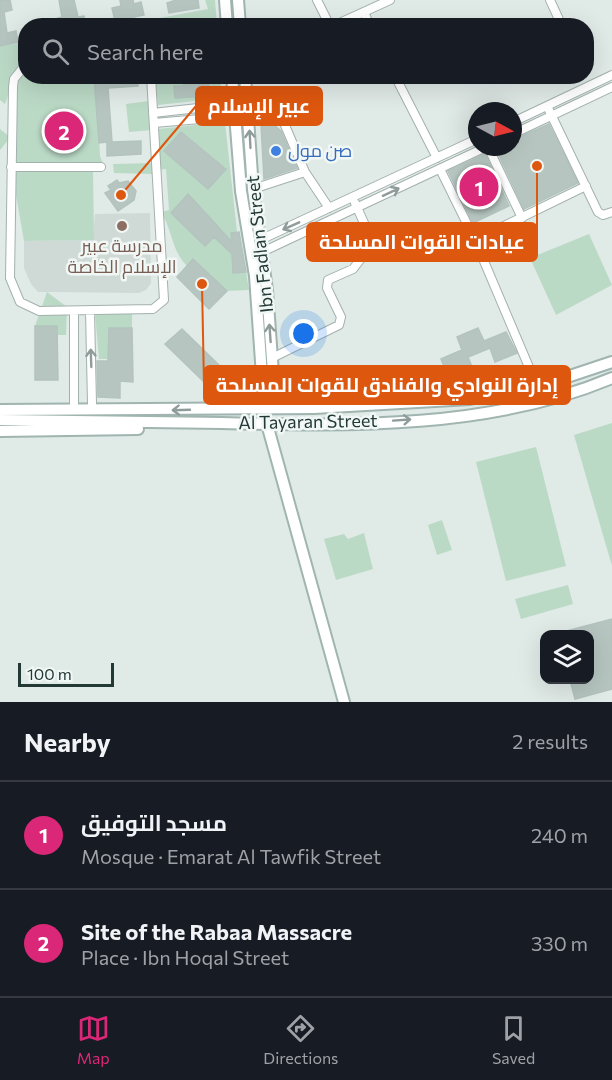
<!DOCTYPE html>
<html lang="en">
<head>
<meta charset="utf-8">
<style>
  body { margin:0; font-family:Commissioner,Cairo,sans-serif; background:#242831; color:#f1f3f6 }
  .controls { position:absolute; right:18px; bottom:18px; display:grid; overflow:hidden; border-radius:12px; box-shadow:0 6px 24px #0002 }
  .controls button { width:54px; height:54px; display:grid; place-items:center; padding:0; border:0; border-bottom:2px solid #363941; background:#171b24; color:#f1f3f6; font:30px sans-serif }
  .compass { position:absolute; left:468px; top:102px; width:54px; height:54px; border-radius:50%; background:#171b24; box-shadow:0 6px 24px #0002; rotate:97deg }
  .scale { position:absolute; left:18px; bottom:15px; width:96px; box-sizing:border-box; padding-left:6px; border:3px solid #223936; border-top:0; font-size:16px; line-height:21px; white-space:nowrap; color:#223936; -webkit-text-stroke:4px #f1f7f4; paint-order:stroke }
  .you { position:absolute; left:304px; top:334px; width:21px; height:21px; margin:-15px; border:4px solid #fff; border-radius:50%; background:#1a73e8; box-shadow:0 0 0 9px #1a73e833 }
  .badge { display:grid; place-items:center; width:39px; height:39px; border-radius:50%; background:#db2777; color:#fff; font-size:20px; font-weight:700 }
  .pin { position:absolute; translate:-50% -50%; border:3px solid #fff; box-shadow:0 2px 6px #0006 }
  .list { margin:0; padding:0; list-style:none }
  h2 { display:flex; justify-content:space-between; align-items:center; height:78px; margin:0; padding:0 24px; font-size:26px }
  h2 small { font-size:20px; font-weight:400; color:#9ea1a6 }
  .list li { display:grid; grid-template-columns:39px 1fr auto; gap:18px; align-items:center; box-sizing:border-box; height:108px; padding:0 24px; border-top:2px solid #363941 }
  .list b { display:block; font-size:22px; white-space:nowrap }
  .list p { margin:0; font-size:20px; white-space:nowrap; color:#9ea1a6 }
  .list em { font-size:20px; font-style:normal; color:#9ea1a6 }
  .icon { flex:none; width:33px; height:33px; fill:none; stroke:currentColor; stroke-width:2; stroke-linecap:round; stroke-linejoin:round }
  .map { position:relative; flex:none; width:612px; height:702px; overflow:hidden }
  .search { position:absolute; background:#171b24; box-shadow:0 6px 24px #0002; left:18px; right:18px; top:18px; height:66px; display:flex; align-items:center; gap:15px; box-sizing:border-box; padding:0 21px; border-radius:24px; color:#9ea1a6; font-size:22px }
  .sheet { height:294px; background:#171b24 }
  nav { display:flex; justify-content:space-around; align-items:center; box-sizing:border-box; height:84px; border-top:2px solid #363941; background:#171b24; font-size:16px; color:#9ea1a6 }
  nav a { display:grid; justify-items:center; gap:3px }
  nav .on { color:#db2777 }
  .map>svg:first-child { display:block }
  .built { fill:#cfdad6 }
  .green { fill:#bbdac6; fill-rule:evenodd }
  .building { fill:#b6c5c0; stroke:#b3c3be; stroke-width:1.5 }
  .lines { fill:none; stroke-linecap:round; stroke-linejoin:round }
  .street-casing { stroke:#a3b1ae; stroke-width:10 }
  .secondary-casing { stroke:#a0b5b0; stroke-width:14 }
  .street { stroke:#fff; stroke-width:8 }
  .secondary { stroke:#fff; stroke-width:10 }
  .oneway { stroke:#909c9a }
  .shop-dot { fill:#3f7fe0; stroke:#f1f7f4; stroke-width:2 }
  .education-dot { fill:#8d6e63; stroke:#f1f7f4; stroke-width:2 }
  .labels { text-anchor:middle; stroke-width:5; stroke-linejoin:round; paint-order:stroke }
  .shop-label { font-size:18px; fill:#366cbe; stroke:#f1f7f4; text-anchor:start }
  .street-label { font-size:18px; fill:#223936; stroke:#f1f7f4 }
  .education-label { font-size:18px; fill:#785e54; stroke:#f1f7f4 }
  .leader { fill:none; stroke:#de570e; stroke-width:2 }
  .callout-dot { fill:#de570e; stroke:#f1f7f4; stroke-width:2 }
  .callout { fill:#de570e; stroke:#de570e; stroke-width:2 }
  .callout-label { font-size:20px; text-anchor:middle; font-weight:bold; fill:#fff }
</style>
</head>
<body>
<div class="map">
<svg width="612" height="702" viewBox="0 0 612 702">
  <rect width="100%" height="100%" fill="#e0eae7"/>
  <path class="built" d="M150 213 151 283 146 290 139 293 51 292H38L31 284 24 268V241L93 240 95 214Z"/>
  <path class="green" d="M205 0H215L217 25H150L149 20 208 9Z
    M25 42 26 76 96 77 100 156 105 170H93L94 240 24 241 11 166 9 139 0 150V129L10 137 8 96 5 104 0 100V46Z
    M155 77H220L222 98 158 105Z
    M149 101 152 130 129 132 126 104Z
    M225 122 237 232 232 233V242L188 195 171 213 205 245 214 237 232 254 233 273 246 272 249 290 227 291 194 259 187 266C171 250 173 231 161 212L169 210 166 169 159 170 158 129ZM181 132 226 168 208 189 164 151Z
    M152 163V174L114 173 113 164Z
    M589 234 612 285 556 315 530 258Z
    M47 292 67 307 66 335H57V326H35Z
    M95 313H132V328H109L108 359H99Z
    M612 423V566L574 435Z
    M536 447 566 566 506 581 476 462Z
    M442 520 452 550 437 555 428 525Z
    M364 533 373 569 336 580 324 539 344 534 348 539Z
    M568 585 573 604 521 619 515 599Z"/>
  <path class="building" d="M0 0H10L12 10 4 12 7 33 16 31 18 42 0 46Z
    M59 0H74L78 17 84 16 85 24 57 26 55 19 62 17Z
    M120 0H133L134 4 141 2 144 15 115 21 112 8 121 6Z
    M176 0H198L199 8 169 13 167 3Z
    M94 76H138V86L108 88 112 142 141 141V154L107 156V142L99 143Z
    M182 76H202L203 83 208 82 210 96 175 98 174 86H184Z
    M261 124 274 125 281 131 297 168 264 179Z
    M549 124 578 183 524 209 495 147H513V140Z
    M181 132 226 169 208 189 164 151Z
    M485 154 509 206 473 223 448 171Z
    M117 180 119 183 128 181 136 191 134 200 118 211 105 193 111 190 108 186Z
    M188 194 232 242 231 233 239 232 246 272 233 273 232 254 214 237 205 246 171 213Z
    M193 259 227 291 209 309 177 277Z
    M35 326H57L58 380H35Z
    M109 328H132L133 382 120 381V398L98 397 97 361H108Z
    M478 328 484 341 506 332 517 353 495 362 490 348 468 357 474 372 450 382 441 359 462 350 457 337Z
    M182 329 219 365 205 383 165 344Z
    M612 619V689L575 699 570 680H590V634L559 633Z"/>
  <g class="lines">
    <defs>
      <path id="street" d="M317 0 330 26
        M550 0 562 26
        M364 12 370 26
        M333 26 390 0
        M26 64 14 79 13 87 10 278 20 302 39 311 153 309 164 300 151 76
        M395 76 437 158
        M547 106 598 212 603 215 612 212
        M249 112 270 114 284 123 305 172 329 208
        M153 113 234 104
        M513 122 612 75
        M154 123 235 116
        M513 134 612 87
        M488 147 522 218
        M11 167H101
        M440 169 475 240 537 386
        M253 189 305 172
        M355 203 373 243
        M260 240 477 139
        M475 240 586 186
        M262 252 486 147
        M90 311 92 404
        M272 358 339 325 341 317 327 288 328 280 353 269 373 243 407 242 417 248
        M74 404V311"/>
      <path id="secondary" d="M225 0 227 26
        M238 0 240 26
        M232 76 241 191 255 276 263 390 258 408
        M245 76 253 189 267 290 273 373 278 392 290 407
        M0 410 314 408 470 399 552 382 612 362
        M0 420C74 421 148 422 222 423 352 426 491 429 612 378
        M267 424 344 702
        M0 431 138 429"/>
    </defs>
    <use href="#street" class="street-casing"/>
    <use href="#secondary" class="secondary-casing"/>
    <use href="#street" class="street"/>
    <use href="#secondary" class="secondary"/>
  </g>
  <defs><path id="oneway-shaft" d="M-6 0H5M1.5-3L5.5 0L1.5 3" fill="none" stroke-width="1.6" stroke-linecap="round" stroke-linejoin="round" transform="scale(1.5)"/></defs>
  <g class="oneway">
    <use href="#oneway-shaft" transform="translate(250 139) rotate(-93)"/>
    <use href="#oneway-shaft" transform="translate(391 192) rotate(-25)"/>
    <use href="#oneway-shaft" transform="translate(291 226) rotate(156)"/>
    <use href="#oneway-shaft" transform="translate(270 333) rotate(-94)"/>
    <use href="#oneway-shaft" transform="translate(91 358) rotate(-92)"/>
    <use href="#oneway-shaft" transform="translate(181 410) rotate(178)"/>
    <use href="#oneway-shaft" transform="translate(402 420) rotate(-4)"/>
  </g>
  <circle class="shop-dot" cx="276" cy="151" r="6"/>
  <circle class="education-dot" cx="122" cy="226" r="6"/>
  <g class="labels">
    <g class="shop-label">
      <text x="288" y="157">صن مول</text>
    </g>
    <g class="street-label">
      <text transform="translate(260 244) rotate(-96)" y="6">Ibn Fadlan Street</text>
      <text transform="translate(308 422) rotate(-1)" y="6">Al Tayaran Street</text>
    </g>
    <g class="education-label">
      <text x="122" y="252">مدرسة عبير<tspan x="122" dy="21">الإسلام الخاصة</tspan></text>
    </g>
  </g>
  <path class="leader" d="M121 195L196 106M537 166L537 242M202 284L204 385"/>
  <g class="callout-dot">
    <circle cx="121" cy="195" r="6"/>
    <circle cx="537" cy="166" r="6"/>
    <circle cx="202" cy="284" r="6"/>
  </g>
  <g class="callout">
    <rect x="196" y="87" width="126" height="38" rx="6"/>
    <rect x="307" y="223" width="230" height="38" rx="6"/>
    <rect x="204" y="366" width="366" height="38" rx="6"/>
  </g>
  <g class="callout-label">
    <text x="259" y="113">عبير الإسلام</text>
    <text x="422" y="249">عيادات القوات المسلحة</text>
    <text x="387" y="392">إدارة النوادي والفنادق للقوات المسلحة</text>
  </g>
</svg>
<div class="controls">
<button><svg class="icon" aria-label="layers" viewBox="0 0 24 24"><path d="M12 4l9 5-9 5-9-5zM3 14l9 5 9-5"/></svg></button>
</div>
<svg class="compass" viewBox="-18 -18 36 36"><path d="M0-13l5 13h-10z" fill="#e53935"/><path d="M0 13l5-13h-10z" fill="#9ea1a6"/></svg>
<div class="scale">100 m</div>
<div class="you"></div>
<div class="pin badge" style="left:479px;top:187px">1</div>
<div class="pin badge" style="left:64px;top:131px">2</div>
<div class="search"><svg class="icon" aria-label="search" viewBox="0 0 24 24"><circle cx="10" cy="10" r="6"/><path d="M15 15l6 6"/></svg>Search here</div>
</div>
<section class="sheet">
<h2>Nearby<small>2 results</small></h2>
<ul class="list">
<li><span class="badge">1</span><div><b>مسجد التوفيق</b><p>Mosque · Emarat Al Tawfik Street</p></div><em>240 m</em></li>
<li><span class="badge">2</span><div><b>Site of the Rabaa Massacre</b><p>Place · Ibn Hoqal Street</p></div><em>330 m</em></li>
</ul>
</section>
<nav>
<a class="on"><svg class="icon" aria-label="map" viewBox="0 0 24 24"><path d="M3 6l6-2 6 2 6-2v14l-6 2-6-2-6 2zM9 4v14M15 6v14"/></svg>Map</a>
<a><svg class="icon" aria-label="directions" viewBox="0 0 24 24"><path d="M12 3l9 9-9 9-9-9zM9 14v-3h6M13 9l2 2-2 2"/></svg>Directions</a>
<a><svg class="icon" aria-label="saved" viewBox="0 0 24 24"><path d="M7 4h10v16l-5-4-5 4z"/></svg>Saved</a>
</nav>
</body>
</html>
